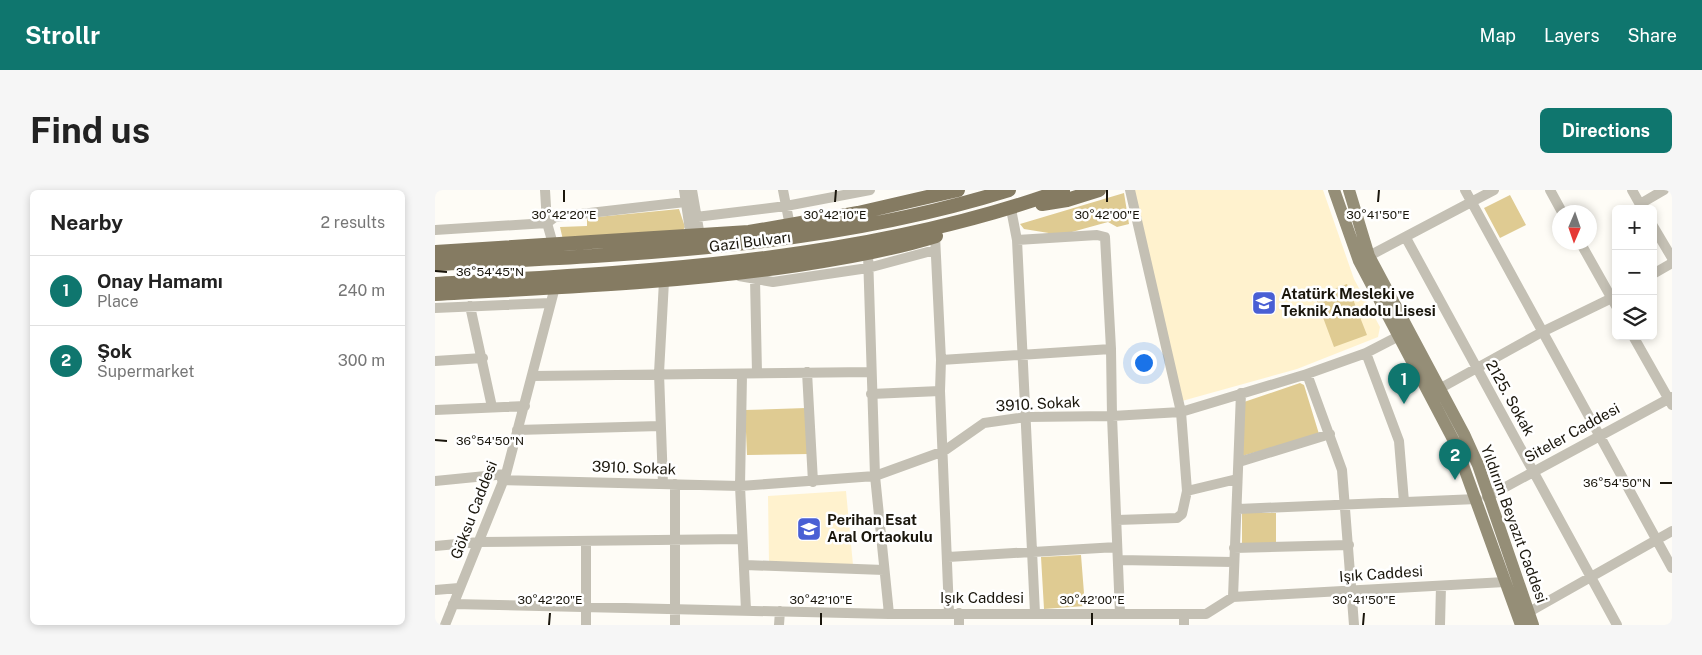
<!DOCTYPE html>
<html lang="en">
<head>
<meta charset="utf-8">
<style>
  body { margin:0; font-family:"Public Sans",sans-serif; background:#f6f6f6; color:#222 }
  .controls { position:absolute; right:15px; top:15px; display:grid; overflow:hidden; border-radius:8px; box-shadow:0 2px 8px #0003 }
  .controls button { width:45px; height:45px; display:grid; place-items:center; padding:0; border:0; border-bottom:1px solid #e0e0e0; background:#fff; color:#222; font:25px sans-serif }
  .compass { position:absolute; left:1117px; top:15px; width:45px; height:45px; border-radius:50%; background:#fff; box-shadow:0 2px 8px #0003; rotate:182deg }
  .you { position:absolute; left:708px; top:172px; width:18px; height:18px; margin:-12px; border:4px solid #fff; border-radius:50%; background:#1a73e8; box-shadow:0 0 0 8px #1a73e833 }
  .badge { display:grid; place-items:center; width:32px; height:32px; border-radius:50%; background:#0f766e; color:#fff; font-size:16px; font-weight:700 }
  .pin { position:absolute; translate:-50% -41px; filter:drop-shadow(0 1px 2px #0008) }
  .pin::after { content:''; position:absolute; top:26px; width:18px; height:15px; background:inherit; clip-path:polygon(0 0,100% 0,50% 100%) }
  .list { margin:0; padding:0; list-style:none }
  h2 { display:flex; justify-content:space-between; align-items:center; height:65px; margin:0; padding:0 20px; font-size:21px }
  h2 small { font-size:16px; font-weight:400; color:#767676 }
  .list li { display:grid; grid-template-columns:32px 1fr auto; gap:15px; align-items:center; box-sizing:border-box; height:70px; padding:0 20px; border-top:1px solid #e0e0e0 }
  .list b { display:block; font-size:19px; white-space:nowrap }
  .list p { margin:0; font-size:16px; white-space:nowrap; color:#767676 }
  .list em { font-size:16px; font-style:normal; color:#767676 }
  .icon { flex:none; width:28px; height:28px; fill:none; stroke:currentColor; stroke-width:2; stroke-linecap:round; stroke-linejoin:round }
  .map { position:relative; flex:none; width:1237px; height:435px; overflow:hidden; border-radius:8px }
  header { display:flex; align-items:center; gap:30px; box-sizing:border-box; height:70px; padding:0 25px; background:#0f766e; color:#fff }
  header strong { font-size:24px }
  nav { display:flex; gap:28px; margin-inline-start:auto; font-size:18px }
  .intro { display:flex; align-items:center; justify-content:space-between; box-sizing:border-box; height:120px; padding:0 30px }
  h1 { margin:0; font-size:35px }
  .button { padding:12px 22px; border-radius:8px; background:#0f766e; color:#fff; font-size:18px; font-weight:700 }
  main { display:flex; gap:30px; padding:0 30px }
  aside { flex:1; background:#fff; border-radius:8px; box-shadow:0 2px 8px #0003 }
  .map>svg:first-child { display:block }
  .built { fill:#fff2ce }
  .green { fill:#dfcb92 }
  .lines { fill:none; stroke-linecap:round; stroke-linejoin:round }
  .minor { stroke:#c4c0b4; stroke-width:10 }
  .major { stroke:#958e77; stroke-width:12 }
  .highway { stroke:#857b62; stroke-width:14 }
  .ticks { fill:none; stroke:#1a160c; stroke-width:2 }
  .labels { text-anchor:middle; stroke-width:5; stroke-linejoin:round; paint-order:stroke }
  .street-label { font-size:15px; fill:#1a160c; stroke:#fff }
  .poi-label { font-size:15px; font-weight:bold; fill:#1a160c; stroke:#fff; text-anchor:start }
  .ticks-label { font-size:12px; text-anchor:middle; fill:#1a160c; stroke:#fff; stroke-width:5; stroke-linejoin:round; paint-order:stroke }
</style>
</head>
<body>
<header>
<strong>Strollr</strong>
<nav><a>Map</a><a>Layers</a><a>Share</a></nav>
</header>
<div class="intro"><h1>Find us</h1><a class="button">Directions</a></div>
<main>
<aside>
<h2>Nearby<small>2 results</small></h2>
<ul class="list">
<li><span class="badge">1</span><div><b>Onay Hamamı</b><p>Place</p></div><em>240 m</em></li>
<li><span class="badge">2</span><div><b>Şok</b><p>Supermarket</p></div><em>300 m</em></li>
</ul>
</aside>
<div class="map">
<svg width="1237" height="435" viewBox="0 0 1237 435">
  <rect width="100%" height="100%" fill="#fefcf6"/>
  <path class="built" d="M699 0H888L919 89 945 137 943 147 862 179 747 211Z
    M411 301 418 375 334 373 333 306Z"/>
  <path class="green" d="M689 3 694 34 682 37 673 32 626 45 589 39 585 34Z
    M1075 5 1091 35 1065 48 1049 18Z
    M244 19 250 37 245 45 128 50 125 37 152 36V28Z
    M912 94 932 145 899 157 880 106Z
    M865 193 869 195 884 244 807 266 809 212Z
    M371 218 374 264 312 265 310 220Z
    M807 323H841V354H807Z
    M646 365 650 416 609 419 606 367Z"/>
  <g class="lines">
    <path class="minor" d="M110 0 112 33 118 54
      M249 0 256 47
      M257 0 265 46
      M348 0 355 36
      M695 0 746 222 752 301
      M1030 0 1237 378
      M1115 0 1127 22
      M1197 0 1207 18
      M1205 14 1229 0
      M576 19 582 50 600 423
      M261 27 351 16 435 0
      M1218 36 1237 68
      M0 40 112 33 120 27 250 12
      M500 46 506 170 505 201 514 422
      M971 48 1182 435
      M582 50 662 45 670 47 676 159 677 226 685 424
      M1145 52 1181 116
      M433 64 440 286 454 424
      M934 66 1059 0
      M1218 84 1237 73
      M304 86 338 92 433 78 500 60
      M320 89 322 183
      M35 116 57 217
      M0 118 115 113
      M1198 146 1237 215
      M931 163 964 251 969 312
      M506 170 676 159
      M0 171 48 168
      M372 182 378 292
      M872 184 907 280 919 435
      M307 185 305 296 311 420
      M98 186 436 182
      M1004 199 1107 142 1181 106
      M436 204 505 201
      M0 220 90 216
      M82 240 225 236
      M804 272 895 244
      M67 290 305 296 440 286 509 261 549 233 591 227 677 226 746 222 872 184 931 163 962 147
      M0 291 71 284
      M228 294 224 183 229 91
      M1052 307 1237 207
      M803 319 1042 309
      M682 330 742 328 747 324 752 301 802 289
      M151 351V435
      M0 356 44 352 307 349
      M799 358 914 355
      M513 367 682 357
      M683 370 798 372
      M310 375 449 380
      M0 400 24 398
      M798 407 806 203
      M18 414 454 424H771L798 407 1070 392
      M1094 422 1237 341
      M524 423V435
      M10 435 71 284 120 97
      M240 435V294
      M344 435 345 421
      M749 435V424
      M1005 435 1006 396"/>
    <path class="major" d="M899 0 924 71 1020 253 1086 435
      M914 0 934 66 1029 244 1043 275 1098 435"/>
    <path class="highway" d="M607 14 632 10 664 0
      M0 62 314 42 423 23 523 0
      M0 74C192 65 389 58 574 0
      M0 94C209 82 430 72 628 0
      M0 104C122 97 243 93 363 75 410 68 456 60 501 46"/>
  </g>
  <path class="ticks" d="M129 12V0M400 12 401 0M672 12V0M943 12 944 0M0 81 12 82M0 250 12 251M1225 293H1237M114 435 115 423M386 435V423M657 435V423M928 435 929 423"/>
  <defs>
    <symbol id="school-square" viewBox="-11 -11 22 22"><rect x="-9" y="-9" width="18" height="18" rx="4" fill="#495fd4" stroke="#fff"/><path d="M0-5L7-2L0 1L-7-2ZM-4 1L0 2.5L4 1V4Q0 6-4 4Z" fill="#fff"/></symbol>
  </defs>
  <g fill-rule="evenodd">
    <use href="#school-square" x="815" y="99" width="28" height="28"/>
    <use href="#school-square" x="360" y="325" width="28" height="28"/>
  </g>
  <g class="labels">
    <g class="street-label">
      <text transform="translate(315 52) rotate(-7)" y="5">Gazi Bulvarı</text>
      <text transform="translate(1075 208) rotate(61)" y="5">2125. Sokak</text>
      <text transform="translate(603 214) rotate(-3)" y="5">3910. Sokak</text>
      <text transform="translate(1137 243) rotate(-29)" y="5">Siteler Caddesi</text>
      <text transform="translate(199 278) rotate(2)" y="5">3910. Sokak</text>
      <text transform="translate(39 320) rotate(-69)" y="5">Göksu Caddesi</text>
      <text transform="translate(1079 334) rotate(70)" y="5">Yıldırım Beyazıt Caddesi</text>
      <text transform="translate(946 384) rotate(-4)" y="5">Işık Caddesi</text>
      <text x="547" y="413">Işık Caddesi</text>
    </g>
    <g class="poi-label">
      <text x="846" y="109">Atatürk Mesleki ve<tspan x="846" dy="17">Teknik Anadolu Lisesi</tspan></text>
      <text x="392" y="335">Perihan Esat<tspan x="392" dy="17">Aral Ortaokulu</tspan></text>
    </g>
  </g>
  <g class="ticks-label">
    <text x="129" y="29">30°42'20"E</text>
    <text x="400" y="29">30°42'10"E</text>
    <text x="672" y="29">30°42'00"E</text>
    <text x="943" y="29">30°41'50"E</text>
    <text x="55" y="86">36°54'45"N</text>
    <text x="55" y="255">36°54'50"N</text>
    <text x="1182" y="297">36°54'50"N</text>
    <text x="115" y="414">30°42'20"E</text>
    <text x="386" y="414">30°42'10"E</text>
    <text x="657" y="414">30°42'00"E</text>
    <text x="929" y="414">30°41'50"E</text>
  </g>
</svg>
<div class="controls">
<button>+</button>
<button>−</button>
<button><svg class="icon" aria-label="layers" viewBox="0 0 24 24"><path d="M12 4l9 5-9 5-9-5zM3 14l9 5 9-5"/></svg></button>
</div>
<svg class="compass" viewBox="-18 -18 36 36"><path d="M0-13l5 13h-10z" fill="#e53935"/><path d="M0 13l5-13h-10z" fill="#767676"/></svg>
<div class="you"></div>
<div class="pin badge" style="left:969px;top:214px">1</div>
<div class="pin badge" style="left:1020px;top:290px">2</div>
</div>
</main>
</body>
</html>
